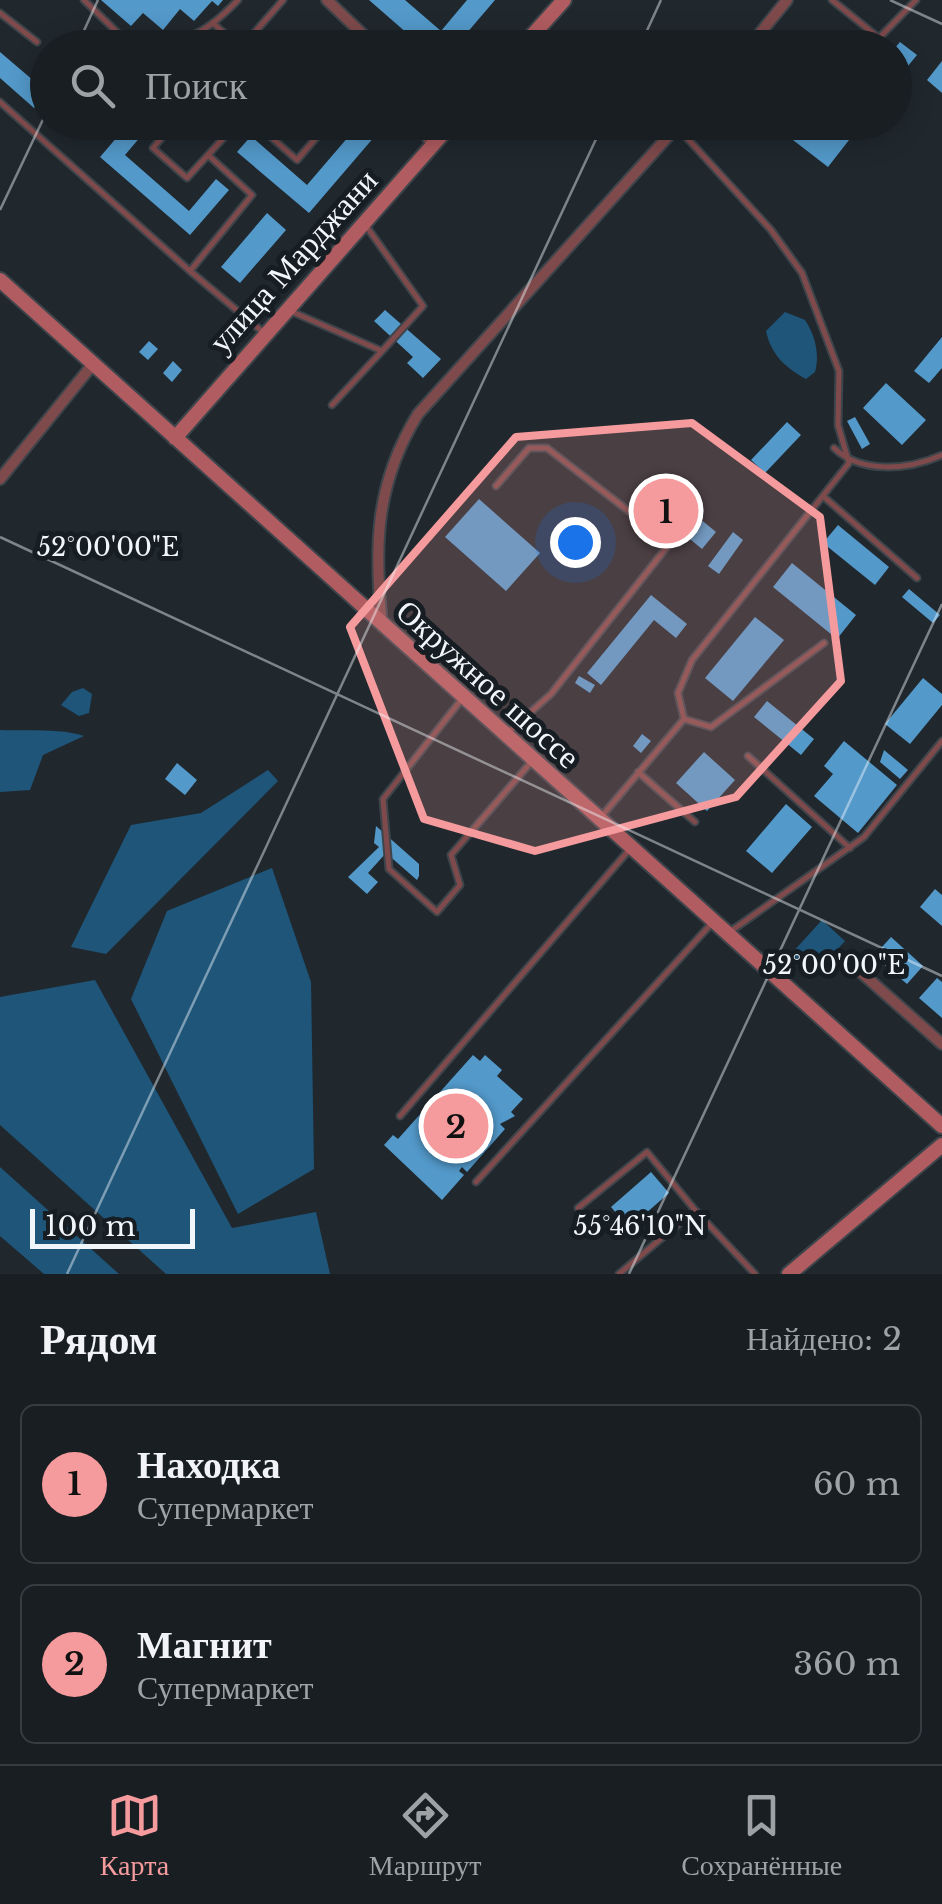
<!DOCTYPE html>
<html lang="ru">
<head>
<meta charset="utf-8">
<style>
  body { margin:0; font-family:"Libre Baskerville",serif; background:#21272a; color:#f1f3f6 }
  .scale { position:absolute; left:30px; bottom:25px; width:165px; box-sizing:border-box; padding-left:10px; border:5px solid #f0f6fa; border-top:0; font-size:28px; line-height:35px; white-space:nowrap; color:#f0f6fa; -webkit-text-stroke:8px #161e24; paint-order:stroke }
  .you { position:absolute; left:575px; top:542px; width:35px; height:35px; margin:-25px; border:8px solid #fff; border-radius:50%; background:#1a73e8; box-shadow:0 0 0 15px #1a73e833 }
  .badge { display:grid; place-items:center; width:65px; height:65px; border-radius:50%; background:#f59b9d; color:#111; font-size:32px; font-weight:700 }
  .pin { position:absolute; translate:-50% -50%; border:5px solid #fff; box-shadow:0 2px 10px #0006 }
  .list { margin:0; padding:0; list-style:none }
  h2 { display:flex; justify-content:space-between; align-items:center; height:130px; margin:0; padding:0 40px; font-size:42px }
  h2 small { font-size:32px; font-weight:400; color:#9fa2a5 }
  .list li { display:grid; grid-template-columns:65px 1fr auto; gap:30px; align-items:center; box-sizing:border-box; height:160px; margin:0 20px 20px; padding:0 20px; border:2px solid #363c40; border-radius:15px }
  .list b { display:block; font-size:38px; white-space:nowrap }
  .list p { margin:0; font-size:32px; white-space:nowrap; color:#9fa2a5 }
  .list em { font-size:32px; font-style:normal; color:#9fa2a5 }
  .icon { flex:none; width:55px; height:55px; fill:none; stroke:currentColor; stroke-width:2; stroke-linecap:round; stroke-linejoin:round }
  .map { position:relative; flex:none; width:942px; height:1274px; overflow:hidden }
  .search { position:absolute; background:#181e22; box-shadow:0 5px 25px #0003; left:30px; right:30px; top:30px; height:110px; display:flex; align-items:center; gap:25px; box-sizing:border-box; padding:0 35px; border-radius:55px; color:#9fa2a5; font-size:38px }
  .sheet { height:490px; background:#181e22 }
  nav { display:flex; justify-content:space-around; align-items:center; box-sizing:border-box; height:140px; border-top:2px solid #363c40; background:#181e22; font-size:28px; color:#9fa2a5 }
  nav a { display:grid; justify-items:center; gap:5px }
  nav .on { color:#f59b9d }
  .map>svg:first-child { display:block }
  .forest { fill:#1e5578 }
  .building { fill:#5399ca }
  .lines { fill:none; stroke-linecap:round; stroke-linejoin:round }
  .lane-casing { stroke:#3d454b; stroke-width:9 }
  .street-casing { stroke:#3d454b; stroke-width:14 }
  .secondary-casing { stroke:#3d454b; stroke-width:18 }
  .lane { stroke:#7f4a4c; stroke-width:5 }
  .street { stroke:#7f4a4c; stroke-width:10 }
  .secondary { stroke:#b15c60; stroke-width:14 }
  .marked { fill:#f59b9d; fill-opacity:0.2; stroke:#f59b9d; stroke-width:8; stroke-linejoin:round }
  .ticks { fill:none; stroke:#f0f6fa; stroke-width:2.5; stroke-opacity:0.45 }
  .labels { text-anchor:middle; stroke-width:10; stroke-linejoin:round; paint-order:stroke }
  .street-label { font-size:32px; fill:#f0f6fa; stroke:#161e24 }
  .ticks-label { font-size:25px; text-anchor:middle; fill:#f0f6fa; stroke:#161e24; stroke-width:10; stroke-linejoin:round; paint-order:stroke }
</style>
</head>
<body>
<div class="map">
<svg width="942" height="1274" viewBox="0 0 942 1274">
  <rect width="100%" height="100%" fill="#20282e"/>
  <path class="forest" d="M785 312 805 320C815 335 820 354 815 372L806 379C786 368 771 355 766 331Z
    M83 688 92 694 89 713 79 716 61 705 72 692Z
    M0 730C25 731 62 728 84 736L43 755 30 790 0 792Z
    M268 770 278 781 106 954 71 947 131 825 201 813Z
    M272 868 311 982 314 1169 238 1214 131 999 167 911Z
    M822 920 845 941 814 975 791 954Z
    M95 980 232 1228 316 1212 330 1274H166L0 1125V997Z
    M0 1167 119 1274H44L0 1236Z"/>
  <path class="building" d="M101 0H223L218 6 212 1 194 21 180 9 163 30 143 13 131 26Z
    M369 0H405L441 31 467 0H495L454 48H424Z
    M290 36 303 48H280Z
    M900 42 917 55 894 83V49Z
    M0 52 34 81 48 65V92L34 108 0 78Z
    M942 61V93L927 80Z
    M130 122H153L125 155 189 211 216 179 229 190 190 235 100 157Z
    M361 122H387L309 213 237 152 251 136 307 185Z
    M786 122H827L833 128 837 122H863L828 167 780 130Z
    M267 213 286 230 240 283 221 267Z
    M385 310 441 359 423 378 407 363 413 357 374 321Z
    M942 337V368L929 383 914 371Z
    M149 341 158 349 148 360 139 352Z
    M173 361 182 370 172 382 163 373Z
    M886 383 926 420 902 445 863 408Z
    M855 417 870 444 862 449 847 421Z
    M787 422 801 435 765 473 751 460Z
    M665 490 716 532 702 549 651 507Z
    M479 499 540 553 506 591 445 537Z
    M838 525 889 567 875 585 823 543Z
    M733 532 743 540 719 574 708 566Z
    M792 563 856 615 837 639 773 587Z
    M909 589 940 615 933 623 902 597Z
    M651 595 687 624 676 638 654 620 601 685 587 673Z
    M755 617 784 640 733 701 705 678Z
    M579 676 595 685 590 693 575 683Z
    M923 678 942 694V705L910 744 885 724Z
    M767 701 814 739 801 755 754 717Z
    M642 734 651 741 641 753 633 746Z
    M844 741 897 785 858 833 814 796 833 774 824 766Z
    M884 750 908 770 900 779 880 762Z
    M704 752 735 780 707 811 676 783Z
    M177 763 197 780 185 795 165 779Z
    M786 804 812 827 772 873 746 851Z
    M376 826 419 864V876L417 880 386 853 368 873 378 882 367 894 348 877 379 847 374 843Z
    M935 889 942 895V926L920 907Z
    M891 937 923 966 907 984 874 956Z
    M937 978 942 982V1018L919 998Z
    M473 1055 480 1061 485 1055 502 1070 497 1076 523 1099 511 1112 515 1116 500 1124 505 1129 467 1172 462 1167 459 1171 464 1175 442 1200 384 1145 393 1135 398 1139Z
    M651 1172 669 1193 629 1228 611 1207Z"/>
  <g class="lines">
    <defs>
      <path id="lane" d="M84 0 123 38C177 49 202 38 238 0
        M832 0 879 38 871 48
        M0 13 37 42
        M214 24 241 48
        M879 38 916 0
        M241 48 283 0
        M0 102 190 271
        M175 122 153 148 187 178 238 122
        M254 122 297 160 327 125 324 122
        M677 127 771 230 802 273 839 371 838 425 849 463
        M208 155 252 195 190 271 264 333
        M288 310 382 351 423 306 364 223
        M332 405 382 351
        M834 448C861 474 908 470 942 455
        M496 486 529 448H547L670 543 551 694 506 734
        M823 496 917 578
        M461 700 383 799 389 869 437 912 460 885 451 855 532 761
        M684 719 711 727 824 643
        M748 756 850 848
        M638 772 695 822
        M601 817 684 719 678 693 692 660 849 463
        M731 931 864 837 942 741
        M400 1116 629 850
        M476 1182 712 923
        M578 1208 647 1152 695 1210
        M619 1274 695 1210 755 1274"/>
      <path id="street" d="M327 0 377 48
        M748 48 787 0
        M420 122 432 146
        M0 479 93 364
        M382 626C374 546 375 484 418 414L681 122
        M855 967 942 1044"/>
      <path id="secondary" d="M521 48 564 0
        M0 280 942 1126
        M175 438 453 122
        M789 1274 942 1145"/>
    </defs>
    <use href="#lane" class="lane-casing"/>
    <use href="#street" class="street-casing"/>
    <use href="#secondary" class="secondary-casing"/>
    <use href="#lane" class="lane"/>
    <use href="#street" class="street"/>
    <use href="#secondary" class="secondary"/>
  </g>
  <path class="marked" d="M692 423 820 517 841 681 736 797 535 851 424 819 350 627 516 437Z"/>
  <path class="ticks" d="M890 0 942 24M76 48 98 0M639 48 661 0M0 210 48 109M0 537 942 976M67 1274 604 122M629 1274 942 604"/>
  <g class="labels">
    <g class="street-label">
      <text transform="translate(293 261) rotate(-48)" y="11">улица Марджани</text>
      <text transform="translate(488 684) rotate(42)" y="11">Окружное шоссе</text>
    </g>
  </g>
  <g class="ticks-label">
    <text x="108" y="556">52°00'00"E</text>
    <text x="834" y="974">52°00'00"E</text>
    <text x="640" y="1235">55°46'10"N</text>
  </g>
</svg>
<div class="scale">100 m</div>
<div class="you"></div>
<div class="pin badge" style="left:666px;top:511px">1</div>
<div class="pin badge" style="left:456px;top:1126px">2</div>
<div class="search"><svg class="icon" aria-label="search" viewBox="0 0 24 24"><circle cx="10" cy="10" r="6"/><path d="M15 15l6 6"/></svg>Поиск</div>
</div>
<section class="sheet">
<h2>Рядом<small>Найдено: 2</small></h2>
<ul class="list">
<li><span class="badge">1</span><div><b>Находка</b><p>Супермаркет</p></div><em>60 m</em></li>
<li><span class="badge">2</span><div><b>Магнит</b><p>Супермаркет</p></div><em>360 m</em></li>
</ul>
</section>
<nav>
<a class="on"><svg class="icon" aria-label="map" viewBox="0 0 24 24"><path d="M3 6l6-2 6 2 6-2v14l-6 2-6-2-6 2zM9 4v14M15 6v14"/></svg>Карта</a>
<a><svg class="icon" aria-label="directions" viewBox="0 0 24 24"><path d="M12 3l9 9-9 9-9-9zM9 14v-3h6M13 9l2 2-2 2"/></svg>Маршрут</a>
<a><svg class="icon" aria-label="saved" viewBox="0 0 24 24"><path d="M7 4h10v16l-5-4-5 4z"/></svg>Сохранённые</a>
</nav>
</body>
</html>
